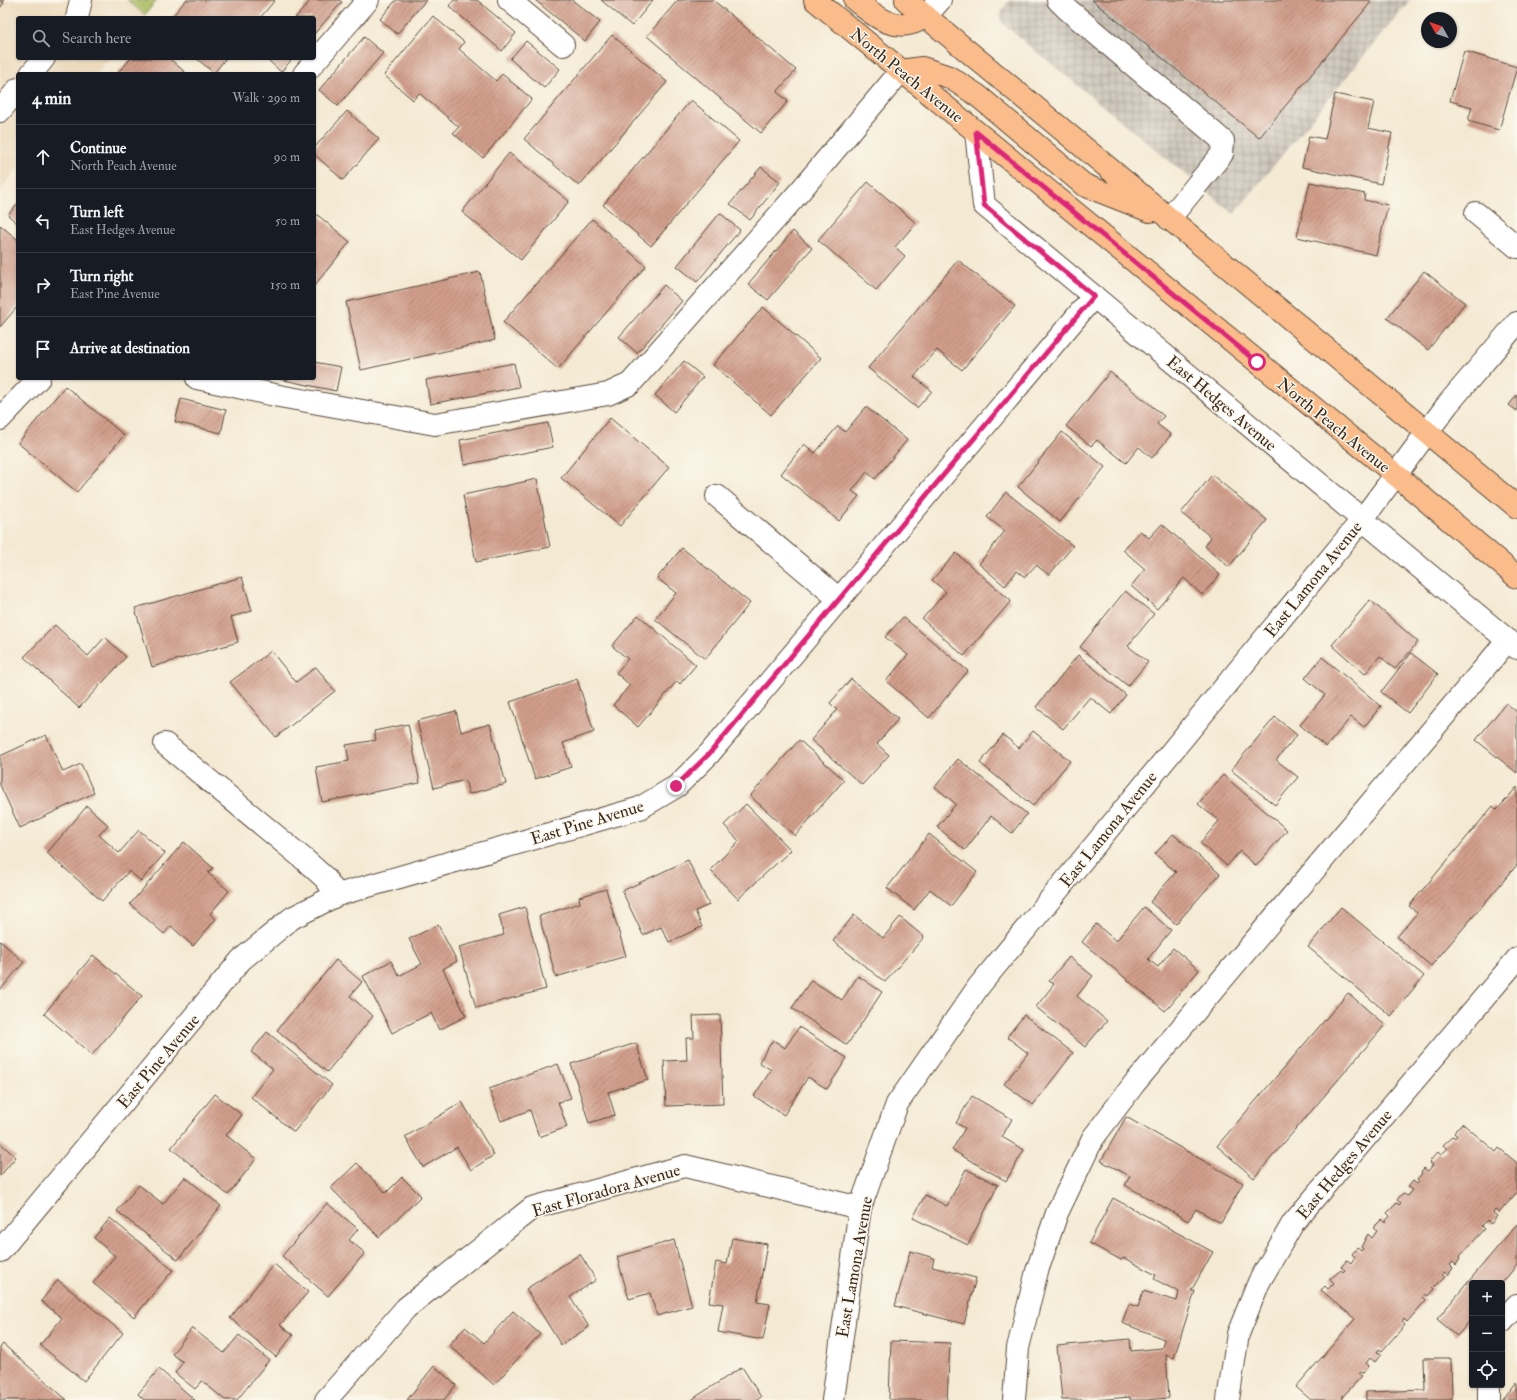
<!DOCTYPE html>
<html lang="en">
<head>
<meta charset="utf-8">
<style>
  body { margin:0; font-family:"IM FELL Double Pica",serif; background:#20242c; color:#f1f3f6 }
  .controls { position:absolute; right:12px; bottom:12px; display:grid; overflow:hidden; border-radius:4px; box-shadow:0 1px 3px #0004 }
  .controls button { width:36px; height:36px; display:grid; place-items:center; padding:0; border:0; border-bottom:1px solid #363941; background:#171b24; color:#f1f3f6; font:20px sans-serif }
  .compass { position:absolute; left:1421px; top:12px; width:36px; height:36px; border-radius:50%; background:#171b24; box-shadow:0 1px 3px #0004; rotate:310deg }
  .stop { position:absolute; width:12px; height:12px; margin:-9px; border:3px solid #db2777; border-radius:50%; background:#fff }
  .stop.end { background:#db2777; border-color:#fff; box-shadow:0 1px 4px #0008 }
  .list { margin:0; padding:0; list-style:none }
  h2 { display:flex; justify-content:space-between; align-items:center; height:52px; margin:0; padding:0 16px; font-size:17px }
  h2 small { font-size:13px; font-weight:400; color:#9ea1a6 }
  .list li { display:grid; grid-template-columns:26px 1fr auto; gap:12px; align-items:center; box-sizing:border-box; height:64px; padding:0 16px; border-top:1px solid #363941 }
  .list b { display:block; font-size:15px; white-space:nowrap }
  .list p { margin:0; font-size:13px; white-space:nowrap; color:#9ea1a6 }
  .list em { font-size:13px; font-style:normal; color:#9ea1a6 }
  .icon { flex:none; width:22px; height:22px; fill:none; stroke:currentColor; stroke-width:2; stroke-linecap:round; stroke-linejoin:round }
  .map { position:relative; flex:none; width:1517px; height:1400px; overflow:hidden }
  .search { position:absolute; background:#171b24; box-shadow:0 1px 3px #0004; left:16px; top:16px; width:300px; height:44px; display:flex; align-items:center; gap:10px; box-sizing:border-box; padding:0 14px; border-radius:4px; color:#9ea1a6; font-size:15px }
  .panel { position:absolute; background:#171b24; box-shadow:0 1px 3px #0004; left:16px; top:72px; width:300px; height:308px; border-radius:4px }
  .map>svg:first-child { display:block }
  .built { fill:#ebd8ba }
  .industrial { fill:url(#industrial-grid) }
  .grass { fill:url(#grass-dots); stroke:#72733e }
  .building { fill:url(#building-hatch) }
  .lines { fill:none; stroke-linecap:round; stroke-linejoin:round }
  .minor-casing { stroke:#574739; stroke-width:24 }
  .major-casing { stroke:#574739; stroke-width:24 }
  .minor { stroke:#fff; stroke-width:22 }
  .major { stroke:#fabc8b; stroke-width:22 }
  .route { stroke:#db2777; stroke-width:5 }
  .labels { text-anchor:middle; stroke-width:3; stroke-linejoin:round; paint-order:stroke }
  .street-label { font-size:17px; fill:#3b2a1e; stroke:#fbf7ec }
</style>
</head>
<body>
<div class="map">
<svg width="1517" height="1400" viewBox="0 0 1517 1400">
  <defs>
    <pattern id="industrial-grid" width="8" height="8" patternUnits="userSpaceOnUse"><rect width="8" height="8" fill="#cbc3b8"/><path d="M0 4h8M4 0v8" fill="none" stroke="#a69f95"/></pattern>
    <pattern id="grass-dots" width="8" height="8" patternUnits="userSpaceOnUse"><rect width="8" height="8" fill="#aabc5f"/><path d="M2 2h.1M6 6h.1" fill="none" stroke="#8c994e" stroke-width="1.8" stroke-linecap="round"/></pattern>
    <pattern id="building-hatch" width="6" height="6" patternUnits="userSpaceOnUse"><rect width="6" height="6" fill="#d19e8b"/><path d="M-1 1l2-2M0 6l6-6M5 7l2-2" fill="none" stroke="#ab8171"/></pattern>
  </defs>
  <rect width="100%" height="100%" fill="#fbf7ec"/>
  <filter id="ink" filterUnits="userSpaceOnUse"><feTurbulence type="fractalNoise" baseFrequency=".025" numOctaves="2"/><feDisplacementMap in="SourceGraphic" scale="8" xChannelSelector="R" yChannelSelector="G"/><feConvolveMatrix kernelMatrix="1 2 1 2 8 2 1 2 1" color-interpolation-filters="sRGB"/></filter>
  <filter id="wash" filterUnits="userSpaceOnUse"><feTurbulence type="fractalNoise" baseFrequency=".012" numOctaves="4" result="noise"/><feDisplacementMap in="SourceGraphic" scale="16" xChannelSelector="R" yChannelSelector="G"/><feGaussianBlur stdDeviation="0.9" result="paint"/><feColorMatrix in="noise" values="0 0 0 0 0 0 0 0 0 0 0 0 0 0 0 0 0 1.4 0 .05"/><feComposite in="paint" operator="in"/></filter>
  <g filter="url(#wash)">
    <rect width="100%" height="100%" fill="#f4ead4"/>
    <path class="built" d="M0 0H127L145 15 142 18H18V58H109L96 74H18V168L0 190Z"/>
    <path class="industrial" d="M1010 0H1410L1234 214 1003 24 1000 18 1002 10Z"/>
    <path class="grass" d="M127 0H157L145 15Z"/>
    <g id="blocks">
      <path class="building" d="M0 0H4L2 2 4 3 0 8Z
        M186 0H275L260 18H171Z
        M311 0H339L342 2 314 34V18H295Z
        M396 0H426L397 34 380 19Z
        M454 0H477L516 33 502 51 449 6Z
        M535 0H572L600 22 585 41Z
        M601 0H653L632 26Z
        M678 0H713L796 70 777 92 788 101 761 133 647 36Z
        M1092 0H1369L1371 2 1259 138Z
        M433 16 464 42 459 49 496 81 502 74 532 99 483 158 453 133 459 127 419 93 413 100 384 75Z
        M612 35 667 82 579 186 524 139Z
        M364 37 383 53 338 106 319 90Z
        M526 41 560 69 544 88 510 59Z
        M1464 51 1517 67 1499 130 1468 121 1472 107 1450 101Z
        M131 58H169L187 74H117Z
        M196 58H226L214 73Z
        M266 58H293L281 72Z
        M1335 94 1374 102 1368 128 1392 133 1381 184 1302 167 1309 136 1325 139Z
        M691 100 739 141 651 246 603 205Z
        M347 111 379 139 343 180 314 154V148Z
        M509 153 569 201 521 260 462 212Z
        M761 167 780 182 750 220 730 204Z
        M868 182 916 223 895 247 905 256 876 290 818 240Z
        M1310 182 1365 194 1364 200 1388 205 1376 255 1297 237Z
        M18 203V224L8 215Z
        M314 212 350 242 314 286Z
        M720 213 740 230 697 282 677 266Z
        M592 219 646 266 558 369 503 322Z
        M0 225 18 240V306L0 327Z
        M793 231 812 248 768 300 748 284Z
        M958 260 1015 306 962 370 937 350 914 377 932 391 917 408 868 368Z
        M1424 271 1465 303 1428 350 1387 318Z
        M480 272 495 340 361 370 346 302Z
        M664 285 682 301 637 353 619 337Z
        M763 307 821 358 771 415 713 365Z
        M684 361 703 377 674 412 655 395Z
        M314 362 341 367 336 391 279 379 314 378Z
        M514 363 519 387 430 404 426 380Z
        M1110 372 1164 416 1157 424 1171 435 1152 458 1139 447 1126 463 1097 440 1091 446 1066 426Z
        M65 386 124 435 77 492 18 443Z
        M1517 395V411L1509 405Z
        M181 399 226 410 221 433 175 422Z
        M866 407 907 440 875 479 867 472 852 491 859 496 839 521 781 474 804 444 815 453 838 426 845 432Z
        M610 418 669 467 620 526 561 478Z
        M548 423 553 447 464 465 460 440Z
        M1062 432 1105 467 1060 522 1018 487Z
        M1212 475 1267 520 1229 567 1205 546 1211 537 1181 513Z
        M537 479 550 547 476 562 463 495Z
        M1006 492 1073 546 1049 575 1036 565 1025 577 1017 571 1005 586 979 564 1005 531 987 517Z
        M1162 524 1220 575 1202 595 1184 578 1157 609 1131 586 1145 569 1123 550 1140 531 1149 538Z
        M682 548 750 603 705 659 655 619 676 593 657 578Z
        M956 553 1011 601 964 656 922 619 946 592 932 580Z
        M242 577 252 611 231 617 238 642 152 667 135 608Z
        M1125 591 1154 614 1128 646 1148 662 1128 686 1080 647Z
        M1370 600 1418 642 1395 669 1380 656 1365 674 1332 645Z
        M638 615 696 665 680 684 677 681 638 727 613 705 630 685 616 673 628 659 612 646Z
        M903 617 968 671 929 718 886 681 908 655 885 637Z
        M55 625 88 656 105 637 126 657 79 708 24 657Z
        M271 651 296 682 316 667 335 691 276 737 230 682Z
        M1411 653 1438 674 1408 713 1381 692Z
        M1078 655 1126 695 1111 714 1090 697 1063 729 1036 707Z
        M1322 657 1381 706 1364 727 1351 717 1326 747 1300 725 1325 695 1305 678Z
        M577 679 594 732 563 743 571 767 535 779 510 702Z
        M851 679 898 719 877 744 889 755 862 785 811 740 837 710 830 703Z
        M1506 703 1517 712V773L1476 740Z
        M456 711 461 732 490 724 506 784 469 794 465 780 434 788 417 721Z
        M1275 717 1297 735 1276 760 1298 777 1275 805 1231 770Z
        M408 724 420 783 322 802 316 767 349 761 346 745 376 740 374 731Z
        M1033 731 1070 761 1033 806 980 763 1003 735 1019 748Z
        M46 735 63 772 81 764 94 793 20 828 0 785V756Z
        M799 740 844 780 795 836 750 796Z
        M958 759 1027 814 1012 833 991 816 965 850 937 827 956 804 935 787Z
        M1223 775 1287 830 1256 866 1240 851 1227 866 1200 843 1219 821 1198 804Z
        M1517 787V865L1431 966 1397 937 1417 913 1409 906 1493 806 1497 810Z
        M746 804 791 850 738 899 710 870 739 841 724 825Z
        M87 806 108 825 99 835 119 853 139 830 165 853 141 881 129 871 102 901 47 853Z
        M929 834 977 872 951 906 930 889 914 910 887 888Z
        M1173 834 1220 874 1176 924 1150 902 1176 872 1155 854Z
        M184 842 213 868 208 873 229 891 210 914 216 919 193 946 171 926 164 934 130 904Z
        M688 860 709 905 695 911 702 927 669 942 661 927 643 935 622 891Z
        M606 889 626 956 556 977 539 916 580 903 579 897Z
        M525 907 546 989 476 1008 459 947 504 935 499 915Z
        M1144 907 1171 930 1148 959 1158 967 1173 948 1199 970 1165 1011 1082 942 1096 924 1116 941Z
        M1341 907 1424 976 1391 1016 1308 947Z
        M854 915 883 938 900 917 924 937 885 982 833 941Z
        M438 925 457 961 443 969 466 1016 439 1030 431 1013 392 1033 363 976 391 961 399 976 422 964 409 939Z
        M0 941 24 962 0 990Z
        M93 955 142 996 92 1055 44 1014Z
        M1069 957 1093 976 1077 996 1107 1021 1085 1047 1036 1007 1054 984 1049 981Z
        M336 960 362 982 350 996 373 1016 327 1072 277 1030Z
        M858 976 882 992 847 1045 792 1008 811 980 842 1000Z
        M1348 993 1385 1025 1254 1178 1217 1146Z
        M720 1015 723 1104 666 1106 664 1061 687 1060 686 1038H694L693 1016Z
        M1024 1015 1073 1053 1033 1105 1004 1084 1028 1053 1007 1037Z
        M799 1027 847 1058 827 1089 808 1077 784 1115 754 1096 771 1070 759 1062 773 1040 785 1048Z
        M267 1032 332 1085 294 1132 251 1097 273 1069 251 1052Z
        M636 1043 648 1080 608 1092 615 1115 589 1123 571 1064Z
        M558 1064 571 1098 558 1102 567 1127 539 1137 530 1110 501 1121 489 1089Z
        M215 1094 242 1115 226 1135 256 1159 228 1195 171 1148Z
        M972 1096 1012 1119 1002 1137 1024 1150 1006 1181 952 1150 965 1128 956 1123Z
        M462 1102 494 1155 471 1170 457 1147 423 1167 405 1137Z
        M1126 1117 1243 1183 1221 1223 1196 1209 1188 1221 1125 1185 1130 1176 1101 1161Z
        M1462 1123 1496 1152 1499 1148 1517 1163V1192L1499 1213 1495 1210 1493 1213 1497 1216 1491 1224 1487 1220 1482 1226 1485 1229 1459 1257 1460 1259 1456 1265 1453 1262 1450 1265 1453 1268 1448 1275 1444 1272 1442 1275 1445 1277 1436 1286 1434 1285 1432 1287 1434 1289 1428 1296 1425 1294 1423 1297 1426 1300 1407 1322 1404 1319 1402 1322 1405 1325 1382 1351 1379 1349 1377 1352 1381 1354 1375 1362 1370 1358 1366 1363 1369 1366 1364 1373 1361 1372 1359 1374 1362 1376 1342 1397H1344L1341 1400H1311L1296 1387 1355 1319 1321 1290 1325 1286 1328 1289 1334 1283 1330 1279 1341 1270 1343 1272 1345 1270 1341 1267 1347 1260 1351 1263 1355 1257 1352 1254 1357 1248 1361 1251 1363 1249 1361 1247 1368 1234 1372 1238 1377 1231 1373 1228 1382 1219 1385 1222 1390 1216 1387 1213 1397 1203 1399 1205 1401 1203 1397 1200 1403 1193 1407 1196 1412 1190 1408 1187 1413 1181 1417 1184 1419 1182 1417 1180 1422 1173 1421 1172 1424 1168 1428 1171 1433 1165 1429 1162 1438 1152 1441 1155 1447 1149 1443 1145 1453 1136 1455 1138 1457 1136 1454 1133Z
        M0 1143 16 1157 0 1176Z
        M357 1163 386 1193 402 1177 421 1196 379 1237 331 1188Z
        M966 1169 998 1185 968 1245 913 1218 925 1195 947 1206Z
        M185 1177 221 1206 178 1260 117 1211 139 1185 163 1204Z
        M1113 1198 1213 1252 1191 1291H1195L1174 1358 1166 1355 1169 1398 1145 1400H1130V1397L1095 1400H1062L1057 1346 1130 1339 1131 1351 1162 1348 1164 1339 1122 1323 1129 1304 1138 1307 1143 1291 1177 1301 1179 1292 1154 1279 1156 1275 1124 1258 1121 1260 1089 1243Z
        M327 1203 358 1229 349 1240 365 1253 328 1296 282 1256Z
        M110 1218 173 1270 134 1317 93 1283 115 1256 94 1238Z
        M1517 1224V1265L1502 1283H1472V1318L1457 1336 1437 1319Z
        M732 1238 767 1244 757 1302 770 1304 763 1340 718 1332 723 1304 709 1302 716 1262 727 1264Z
        M674 1240 692 1306 657 1316 650 1293 629 1299 617 1257Z
        M910 1251 934 1258 932 1267 976 1278 964 1324 895 1306Z
        M580 1254 596 1280 570 1297 589 1327 561 1345 526 1289Z
        M274 1264 308 1292 280 1325 293 1335 276 1357 230 1318Z
        M58 1280 123 1333 84 1381 40 1345 62 1318 41 1301Z
        M513 1311 540 1334 494 1385 449 1345 465 1327 484 1343Z
        M192 1328 224 1353 239 1335 269 1360 237 1400H225L202 1381 195 1389 175 1373 183 1362 172 1354Z
        M891 1341 950 1343 947 1400H889Z
        M3 1344 67 1400H0V1348Z
        M1424 1358H1451L1452 1400H1366V1392L1425 1390Z
        M434 1366 456 1385 444 1400H407Z
        M742 1367 761 1397 757 1400H691Z
        M159 1369 195 1400H144L138 1394Z
        M1517 1382V1400H1502Z"/>
    </g>
  </g>
  <g filter="url(#ink)">
    <use href="#blocks" fill-opacity="0" stroke="#574739" stroke-width="1"/>
    <g class="lines">
      <defs>
        <path id="minor" d="M509 0 563 45
          M1058 0 1066 8 1223 141 1222 154 1169 219
          M926 16 940 0
          M77 18 81 0
          M31 74 44 58
          M304 74 368 0
          M0 111 18 89
          M976 132 984 205 1517 648
          M1476 213 1517 247
          M197 378 279 396 435 424 608 394 630 384 801 190 901 71
          M0 419 39 378
          M717 496 840 600
          M165 744 305 860 325 878 337 895 640 808 677 786 709 754 1094 296
          M0 1251 241 960 292 918 337 895
          M1502 1322 1517 1305
          M326 1400 406 1308 532 1208 685 1166 860 1208
          M833 1400 860 1208 897 1104 979 986 1362 520 1448 404 1517 323
          M1014 1400 1018 1348 1037 1271 1057 1213 1093 1138 1134 1084 1508 640
          M1228 1400 1238 1334 1259 1282 1293 1223 1517 959
          M1489 1400V1385"/>
        <path id="major" d="M815 0 1396 475 1517 577
          M855 0C877 18 898 36 926 16
          M906 0 1517 507
          M901 71 922 68 949 77 977 95 1084 185 1150 211"/>
      </defs>
      <use href="#minor" class="minor-casing"/>
      <use href="#major" class="major-casing"/>
      <use href="#minor" class="minor"/>
      <use href="#major" class="major"/>
    </g>
  </g>
  <g class="lines" filter="url(#ink)">
    <path class="route" d="M676 786 709 754 1094 296 984 205 976 132 1257 362"/>
  </g>
  <g class="labels">
    <g class="street-label">
      <text transform="translate(907 75) rotate(39)" y="6">North Peach Avenue</text>
      <text transform="translate(1222 403) rotate(40)" y="6">East Hedges Avenue</text>
      <text transform="translate(1334 425) rotate(39)" y="6">North Peach Avenue</text>
      <text transform="translate(1313 579) rotate(-51)" y="6">East Lamona Avenue</text>
      <text transform="translate(587 822) rotate(-17)" y="6">East Pine Avenue</text>
      <text transform="translate(1108 829) rotate(-51)" y="6">East Lamona Avenue</text>
      <text transform="translate(158 1061) rotate(-50)" y="6">East Pine Avenue</text>
      <text transform="translate(1344 1164) rotate(-50)" y="6">East Hedges Avenue</text>
      <text transform="translate(606 1190) rotate(-16)" y="6">East Floradora Avenue</text>
      <text transform="translate(854 1267) rotate(-80)" y="6">East Lamona Avenue</text>
    </g>
  </g>
</svg>
<div class="controls">
<button>+</button>
<button>−</button>
<button><svg class="icon" aria-label="locate" viewBox="0 0 24 24"><circle cx="12" cy="12" r="6"/><path d="M12 2v4M12 18v4M2 12h4M18 12h4"/></svg></button>
</div>
<svg class="compass" viewBox="-18 -18 36 36"><path d="M0-13l5 13h-10z" fill="#e53935"/><path d="M0 13l5-13h-10z" fill="#9ea1a6"/></svg>
<div class="stop" style="left:1257px;top:362px"></div>
<div class="stop end" style="left:676px;top:786px"></div>
<div class="search"><svg class="icon" aria-label="search" viewBox="0 0 24 24"><circle cx="10" cy="10" r="6"/><path d="M15 15l6 6"/></svg>Search here</div>
<section class="panel">
<h2>4 min<small>Walk · 290 m</small></h2>
<ul class="list">
<li><svg class="icon" aria-label="ahead" viewBox="0 0 24 24"><path d="M12 20V5M6 11l6-6 6 6"/></svg><div><b>Continue</b><p>North Peach Avenue</p></div><em>90 m</em></li>
<li><svg class="icon" aria-label="left" viewBox="0 0 24 24"><path d="M17 20v-9H6M10 6l-5 5 5 5"/></svg><div><b>Turn left</b><p>East Hedges Avenue</p></div><em>50 m</em></li>
<li><svg class="icon" aria-label="right" viewBox="0 0 24 24"><path d="M7 20v-9h11M14 6l5 5-5 5"/></svg><div><b>Turn right</b><p>East Pine Avenue</p></div><em>150 m</em></li>
<li><svg class="icon" aria-label="arrive" viewBox="0 0 24 24"><path d="M6 21V4h12l-3 4 3 4H6"/></svg><div><b>Arrive at destination</b></div></li>
</ul>
</section>
</div>
</body>
</html>
